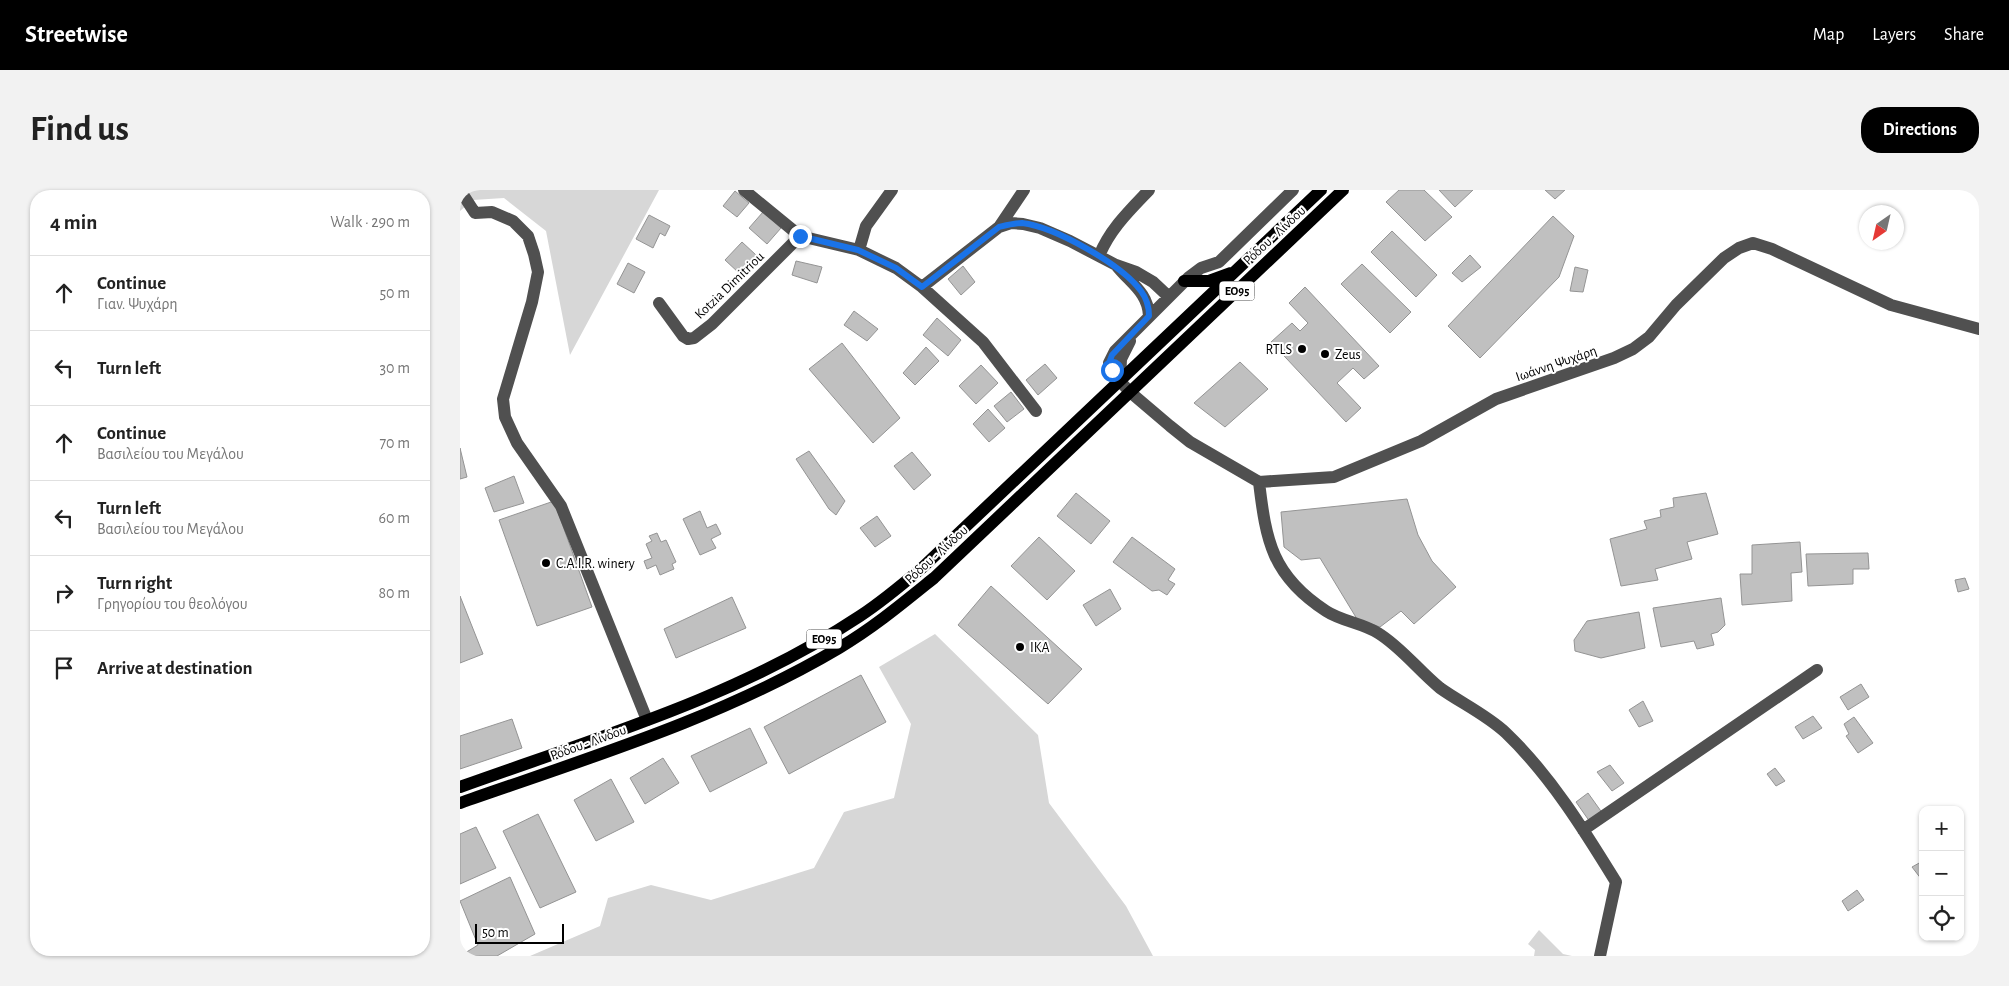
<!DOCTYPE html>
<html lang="en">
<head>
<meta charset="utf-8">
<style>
  body { margin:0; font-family:"Alegreya Sans",sans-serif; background:#f2f2f2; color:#222 }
  .controls { position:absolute; right:15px; bottom:15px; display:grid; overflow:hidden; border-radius:10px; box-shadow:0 1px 4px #0004 }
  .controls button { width:45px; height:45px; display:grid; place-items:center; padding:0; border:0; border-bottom:1px solid #e0e0e0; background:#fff; color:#222; font:25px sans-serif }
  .compass { position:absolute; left:1399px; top:15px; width:45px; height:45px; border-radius:50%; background:#fff; box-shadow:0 1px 4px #0004; rotate:214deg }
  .scale { position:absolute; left:15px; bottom:12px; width:89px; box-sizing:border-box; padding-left:5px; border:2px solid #000; border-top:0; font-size:14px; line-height:18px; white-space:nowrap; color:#000; -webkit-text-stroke:4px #fff; paint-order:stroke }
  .stop { position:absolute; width:15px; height:15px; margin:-11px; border:4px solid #1a73e8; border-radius:50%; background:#fff }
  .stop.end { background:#1a73e8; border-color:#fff; box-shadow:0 1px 5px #0008 }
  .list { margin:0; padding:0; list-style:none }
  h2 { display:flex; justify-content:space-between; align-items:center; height:65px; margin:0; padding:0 20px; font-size:21px }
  h2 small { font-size:16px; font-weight:400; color:#767676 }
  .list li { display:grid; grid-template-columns:32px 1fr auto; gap:15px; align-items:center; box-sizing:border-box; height:75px; padding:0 20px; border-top:1px solid #e0e0e0 }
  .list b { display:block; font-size:19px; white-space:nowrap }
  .list p { margin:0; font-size:16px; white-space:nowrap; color:#767676 }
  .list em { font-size:16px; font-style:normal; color:#767676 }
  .icon { flex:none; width:28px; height:28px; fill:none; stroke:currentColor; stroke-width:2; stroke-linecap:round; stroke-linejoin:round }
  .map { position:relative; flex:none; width:1519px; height:766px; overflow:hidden; border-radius:20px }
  header { display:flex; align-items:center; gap:30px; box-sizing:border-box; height:70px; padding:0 25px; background:#000; color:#fff }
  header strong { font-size:24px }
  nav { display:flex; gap:28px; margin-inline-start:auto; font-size:18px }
  .intro { display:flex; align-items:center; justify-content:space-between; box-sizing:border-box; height:120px; padding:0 30px }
  h1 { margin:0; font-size:35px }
  .button { padding:12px 22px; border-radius:20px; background:#000; color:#fff; font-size:18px; font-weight:700 }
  main { display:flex; gap:30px; padding:0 30px }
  aside { flex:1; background:#fff; border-radius:20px; box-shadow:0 1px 4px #0004 }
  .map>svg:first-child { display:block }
  .green { fill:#d7d7d7 }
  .building { fill:#c0c0c0; stroke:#949494 }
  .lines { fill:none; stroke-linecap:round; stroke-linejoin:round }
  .minor { stroke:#505050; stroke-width:12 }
  .major { stroke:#000; stroke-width:12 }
  .route { stroke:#1a73e8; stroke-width:6 }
  .poi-dot { fill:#000; stroke:#fff; stroke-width:2 }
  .labels { text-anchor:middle; stroke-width:4; stroke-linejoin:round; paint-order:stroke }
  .shield { fill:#fff; stroke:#4c4c4c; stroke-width:1 }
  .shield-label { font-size:12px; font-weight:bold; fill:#000 }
  .street-label { font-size:14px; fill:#000; stroke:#fff }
  .poi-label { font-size:14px; fill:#000; stroke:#fff; text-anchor:start }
</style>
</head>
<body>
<header>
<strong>Streetwise</strong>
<nav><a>Map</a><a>Layers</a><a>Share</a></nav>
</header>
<div class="intro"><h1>Find us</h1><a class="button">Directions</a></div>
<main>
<aside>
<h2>4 min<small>Walk · 290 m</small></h2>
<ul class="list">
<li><svg class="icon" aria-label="ahead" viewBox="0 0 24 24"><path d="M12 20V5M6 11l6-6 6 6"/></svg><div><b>Continue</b><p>Γιαν. Ψυχάρη</p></div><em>50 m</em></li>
<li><svg class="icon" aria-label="left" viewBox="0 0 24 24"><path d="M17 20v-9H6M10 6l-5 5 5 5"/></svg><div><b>Turn left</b></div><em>30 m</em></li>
<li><svg class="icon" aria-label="ahead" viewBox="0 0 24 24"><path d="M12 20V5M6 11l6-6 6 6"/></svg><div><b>Continue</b><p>Βασιλείου του Μεγάλου</p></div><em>70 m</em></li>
<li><svg class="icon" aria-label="left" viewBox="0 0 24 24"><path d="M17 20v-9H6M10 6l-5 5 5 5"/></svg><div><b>Turn left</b><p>Βασιλείου του Μεγάλου</p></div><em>60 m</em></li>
<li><svg class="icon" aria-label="right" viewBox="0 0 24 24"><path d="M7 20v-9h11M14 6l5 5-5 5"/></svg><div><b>Turn right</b><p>Γρηγορίου του θεολόγου</p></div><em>80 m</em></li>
<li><svg class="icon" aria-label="arrive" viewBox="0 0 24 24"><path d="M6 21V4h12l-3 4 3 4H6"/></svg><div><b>Arrive at destination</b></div></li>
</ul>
</aside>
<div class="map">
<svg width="1519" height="766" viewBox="0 0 1519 766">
  <rect width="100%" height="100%" fill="#fff"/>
  <path class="green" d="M0 0H199L110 165 86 41 44 8 13 10 0 21Z
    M475 444 578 545 589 613 666 716 693 766H70L140 736 148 708 191 695 251 710 354 678 384 622 434 608 451 534 419 477Z
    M1079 740 1103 764 1112 766H1074L1075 760 1068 754Z"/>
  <path class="building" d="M939 0H964L992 27 965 51 926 12Z
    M979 0H1013L995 17Z
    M1085 0H1105L1095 9Z
    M275 1 289 13 277 27 263 16Z
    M303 22 321 38 307 54 289 38Z
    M189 25 210 36 205 46 200 43 193 58 176 49Z
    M1093 26 1114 46 1099 87 1020 168 988 136Z
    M932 41 977 85 956 107 911 62Z
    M282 52 296 65 279 83 265 70Z
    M1010 65 1021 77 1002 92 992 83Z
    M336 71 362 77 357 93 332 85Z
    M168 73 185 82 174 103 157 94Z
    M902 74 951 122 930 143 881 94Z
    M503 76 515 92 501 105 488 89Z
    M1115 77 1128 80 1123 102 1110 101Z
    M845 97 919 176 904 189 893 178 877 193 901 218 886 232 811 152 832 133 840 141 848 133 829 113Z
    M394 121 418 139 407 151 384 135Z
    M477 128 501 150 488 166 463 145Z
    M382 153 440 228 413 253 349 179Z
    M466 157 479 171 455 195 443 183Z
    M780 172 808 199 765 237 734 213Z
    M585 174 597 188 578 205 566 190Z
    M521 175 538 193 516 214 499 196Z
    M551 202 564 219 547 232 534 216Z
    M528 219 545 238 529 252 513 234Z
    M0 258 7 287 0 289Z
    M349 261 385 311 376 325 369 319 336 269Z
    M452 262 471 285 454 300 434 276Z
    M54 286 64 313 34 322 25 298Z
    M616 303 650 331 631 354 597 326Z
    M1246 303 1258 344 1227 352 1232 369 1195 379 1198 390 1161 396 1150 349 1187 339 1184 331 1201 327 1200 320 1214 317 1213 308Z
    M947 309 958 345 972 371 996 397 954 434 941 421 920 437 897 429 860 368 841 370 824 357 821 322Z
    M94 311 132 417 77 436 39 330Z
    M240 321 247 338 256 334 261 344 251 349 256 358 240 365 223 329Z
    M417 326 431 346 415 357 400 338Z
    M197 343 201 352 206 350 216 372 212 374 214 379 200 385 196 375 187 379 184 371 192 368 186 354 192 351 189 346Z
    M579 347 615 381 587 410 551 376Z
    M672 347 715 379 708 390 715 394 707 405 699 400 692 401 653 372Z
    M1340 352 1342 382 1331 383 1332 411 1282 415 1280 384H1292V355Z
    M1408 363 1409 379H1393V394L1348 396 1346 364Z
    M1505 388 1509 399 1498 402 1495 390Z
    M531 396 622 479 588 514 498 435Z
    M650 399 661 419 636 436 623 415Z
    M0 406 23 464 0 473Z
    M272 407 286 438 216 468 204 439Z
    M1261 408 1265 435 1258 442 1251 444 1254 455 1237 459 1234 451 1201 457 1193 418Z
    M1179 422 1185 458 1141 468 1115 461 1114 450 1127 431Z
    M401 485 426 532 329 584 304 537Z
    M1401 494 1409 507 1388 520 1380 507Z
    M1183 511 1193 531 1179 537 1169 520Z
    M1353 526 1362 538 1343 549 1335 537Z
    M1394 527 1413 553 1398 563 1386 546 1389 544 1384 534Z
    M52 529 62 558 0 579V546Z
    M290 538 307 573 250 602 231 566Z
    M203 568 219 593 185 614 170 588Z
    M1150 575 1164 593 1152 601 1137 582Z
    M1315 578 1325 591 1316 596 1307 584Z
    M151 589 174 632 136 651 114 610Z
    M1128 603 1143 624 1130 632 1116 612Z
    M78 624 116 702 80 718 43 641Z
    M16 637 36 678 0 694V644Z
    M1461 672 1463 674 1462 690 1452 677Z
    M50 687 75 744 37 766H0L18 755 0 711Z
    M1397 700 1404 710 1388 721 1382 711Z"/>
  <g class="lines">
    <path class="minor" d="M0 0 15 23 32 22 53 31 68 46 74 64 78 82 72 112 43 209 45 227 57 253 101 316 187 530
      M284 0 340 46 399 60 436 78 462 97 523 152 576 221
      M833 0 759 72 741 78 729 87 655 161 649 173 654 185 670 202 710 236 730 252 799 292 874 287 961 251 1036 209 1154 168 1173 159 1189 147 1216 115 1264 68 1279 58 1293 53 1312 59 1431 115 1519 139
      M539 37 564 0
      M399 60 406 36 432 0
      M639 66C650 39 669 21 689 0
      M656 75C670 93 688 102 689 126
      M462 97 539 37 551 33 563 34 580 38 610 51 656 75 676 82 693 92 709 107
      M199 113 223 146 228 149 234 148 252 134 340 46
      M660 191 661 169 670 151
      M799 292C806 351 812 386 866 421 881 431 902 433 918 443 941 457 959 481 980 498 1001 513 1027 525 1046 543 1090 585 1124 640 1156 692L1140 766
      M1123 640 1357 480"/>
    <path class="major" d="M724 91H749L771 83
      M0 597C136 548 278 507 400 426 423 411 443 394 463 377L861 0
      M0 613C128 568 261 528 379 458 413 438 443 413 474 388L883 0"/>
  </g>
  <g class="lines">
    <path class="route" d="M340 46 398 60 436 78 462 97 539 37C547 35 554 33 562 33 595 37 661 74 681 101 687 109 689 116 689 126L652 165 649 173 652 180"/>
  </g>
  <g class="poi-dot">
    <circle cx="842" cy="159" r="5"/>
    <circle cx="865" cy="164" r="5"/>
    <circle cx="86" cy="373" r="5"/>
    <circle cx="560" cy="457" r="5"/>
  </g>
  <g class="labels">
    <g class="shield">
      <rect x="759.5" y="91.5" width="35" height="19" rx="4"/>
      <rect x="346.5" y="439.5" width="35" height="19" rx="4"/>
    </g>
    <g class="shield-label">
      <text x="777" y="105">ΕΟ95</text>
      <text x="364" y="453">ΕΟ95</text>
    </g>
    <g class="street-label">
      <text transform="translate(814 45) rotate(-43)" y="5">Ρόδου - Λίνδου</text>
      <text transform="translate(269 95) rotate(-44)" y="5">Kotzia Dimitriou</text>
      <text transform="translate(1096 173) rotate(-19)" y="5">Ιωάννη Ψυχάρη</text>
      <text transform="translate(476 364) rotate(-42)" y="5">Ρόδου - Λίνδου</text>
      <text transform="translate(128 552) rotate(-20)" y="5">Ρόδου - Λίνδου</text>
    </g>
    <g class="poi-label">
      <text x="832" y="164" text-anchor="end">RTLS</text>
      <text x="875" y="169">Zeus</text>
      <text x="96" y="378">C.A.I.R. winery</text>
      <text x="570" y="462">IKA</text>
    </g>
  </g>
</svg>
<div class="controls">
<button>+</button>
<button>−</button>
<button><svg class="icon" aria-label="locate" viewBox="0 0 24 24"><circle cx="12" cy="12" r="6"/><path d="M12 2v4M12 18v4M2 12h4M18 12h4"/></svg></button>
</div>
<svg class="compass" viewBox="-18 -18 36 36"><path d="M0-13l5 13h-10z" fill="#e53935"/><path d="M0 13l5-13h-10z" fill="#767676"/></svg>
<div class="scale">50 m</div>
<div class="stop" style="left:652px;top:180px"></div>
<div class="stop end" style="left:340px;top:46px"></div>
</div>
</main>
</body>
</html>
